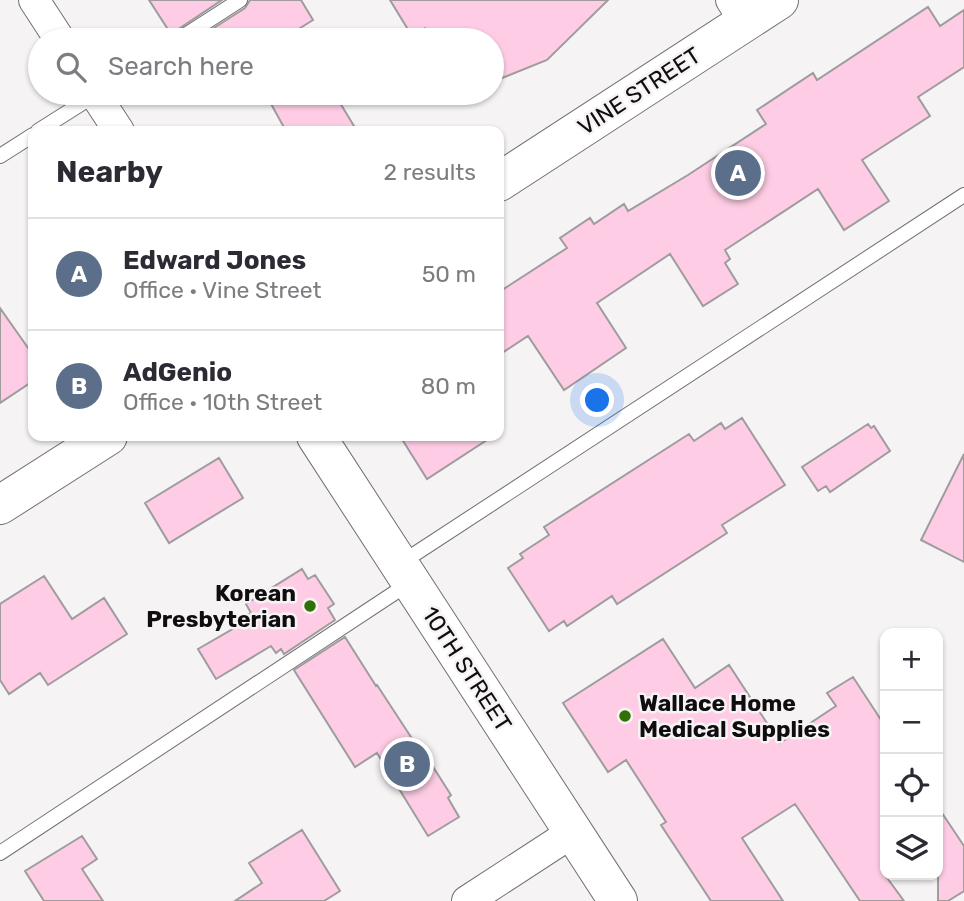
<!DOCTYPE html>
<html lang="en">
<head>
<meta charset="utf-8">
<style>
  body { margin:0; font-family:Rubik,sans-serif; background:#f7f7f7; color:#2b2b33 }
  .controls { position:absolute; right:21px; bottom:21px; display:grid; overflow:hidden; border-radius:14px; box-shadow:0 2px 5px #0004 }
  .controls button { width:63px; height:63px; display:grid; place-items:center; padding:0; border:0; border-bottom:2px solid #e1e1e2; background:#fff; color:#2b2b33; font:35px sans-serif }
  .you { position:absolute; left:598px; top:401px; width:24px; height:24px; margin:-18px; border:5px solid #fff; border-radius:50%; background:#1a73e8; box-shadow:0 0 0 10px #1a73e833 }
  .badge { display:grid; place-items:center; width:46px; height:46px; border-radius:50%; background:#2f7007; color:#fff; font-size:23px; font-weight:700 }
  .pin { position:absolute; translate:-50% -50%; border:4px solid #fff; box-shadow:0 2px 7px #0006 }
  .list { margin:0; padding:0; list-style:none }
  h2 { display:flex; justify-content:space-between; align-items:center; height:91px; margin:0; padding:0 28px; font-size:30px }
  h2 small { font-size:23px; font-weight:400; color:#7c7c81 }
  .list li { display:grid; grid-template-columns:46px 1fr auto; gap:21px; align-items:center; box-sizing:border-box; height:112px; padding:0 28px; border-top:2px solid #e1e1e2 }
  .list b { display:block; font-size:26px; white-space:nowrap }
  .list p { margin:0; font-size:23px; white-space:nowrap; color:#7c7c81 }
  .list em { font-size:23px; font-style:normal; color:#7c7c81 }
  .icon { flex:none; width:38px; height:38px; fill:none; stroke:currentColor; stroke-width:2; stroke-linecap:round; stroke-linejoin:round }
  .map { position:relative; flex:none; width:964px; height:901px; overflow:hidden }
  .search { position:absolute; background:#fff; box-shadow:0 2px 5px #0004; left:28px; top:28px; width:476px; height:77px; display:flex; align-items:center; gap:18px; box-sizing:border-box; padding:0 24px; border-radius:38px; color:#7c7c81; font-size:26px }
  .panel { position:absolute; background:#fff; box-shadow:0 2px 5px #0004; left:28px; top:126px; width:476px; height:315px; border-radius:14px }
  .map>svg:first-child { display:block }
  .building { fill:#fecde5; stroke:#9f9c9d; stroke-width:2 }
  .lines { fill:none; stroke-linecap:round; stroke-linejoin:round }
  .lane-casing { stroke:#726f71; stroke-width:16 }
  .street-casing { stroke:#726f71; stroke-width:32 }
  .secondary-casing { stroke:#726f71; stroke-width:40 }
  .lane { stroke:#fff; stroke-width:14 }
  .street { stroke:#fff; stroke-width:30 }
  .secondary { stroke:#fff; stroke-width:38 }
  .poi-dot { fill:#2f7007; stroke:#f6f3f5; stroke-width:2.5 }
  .labels { text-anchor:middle; stroke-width:5; stroke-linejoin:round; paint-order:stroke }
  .street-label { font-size:23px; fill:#0f0d0e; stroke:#f6f3f5 }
  .poi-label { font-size:23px; font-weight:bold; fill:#0f0d0e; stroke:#f6f3f5; text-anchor:end }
</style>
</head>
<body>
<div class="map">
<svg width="964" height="901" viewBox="0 0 964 901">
  <rect width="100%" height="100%" fill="#f6f3f5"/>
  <path class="building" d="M149 0H222L171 34Z
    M250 0H301L313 20 281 40H195L245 8Z
    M390 0H608L547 60 492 82V40H433L425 28 412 36Z
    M928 7 940 26 964 10V67L918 97 930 116 862 160 889 201 844 230 818 189 725 250 730 259 725 263 738 284 703 306 670 254 597 303 626 348 564 390 528 336 499 355V292L567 248 560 238 590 218 594 224 624 204 628 211 688 175 766 124 757 110 813 73 817 80Z
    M265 93H334L357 131H286Z
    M0 308 33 355V381L0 403Z
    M742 418 785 485 722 525 727 533 617 604 612 596 567 626 564 621 549 631 508 568 523 558 520 554 549 535 544 527 689 434 694 441 721 423 725 429Z
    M868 424 871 428 874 426 890 451 830 492 826 486 818 491 802 467Z
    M400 436H493L427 479Z
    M964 454V562L921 540Z
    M219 458 243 498 169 543 145 503Z
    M302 569 308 579 315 575 334 604 328 608 335 620 284 654 281 649 276 653 271 646 216 679 198 649 236 627 234 622 251 613 246 604Z
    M44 576 72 619 104 598 127 634 48 685 40 673 9 694 0 680V604Z
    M345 637 376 686 377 685 426 760 428 759 451 795 448 798 459 817 428 836 377 753 355 767 294 670Z
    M663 639 695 688 729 665 780 743 836 706 827 693 853 677 885 726V875L904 901H860L795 804 742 838 783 901H711L661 825 666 822 626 760 608 772 563 703Z
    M938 807 964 846V891L948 901H938Z
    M302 830 340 891 324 901H235L262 883 249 863Z
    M82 836 97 859 82 869 103 901H44L25 871Z"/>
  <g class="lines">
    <defs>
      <path id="lane" d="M178 40 240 0
        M38 131 98 93
        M0 156 33 135
        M401 563 964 195
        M0 853 411 582"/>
      <path id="street" d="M34 0 60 40
        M731 0 745 22
        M94 93 119 131
        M467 901 573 832"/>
      <path id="secondary" d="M499 182 779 0
        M316 436 618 901
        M0 505 108 436"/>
    </defs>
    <use href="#lane" class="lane-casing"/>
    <use href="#street" class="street-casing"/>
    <use href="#secondary" class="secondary-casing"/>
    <use href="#lane" class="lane"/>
    <use href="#street" class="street"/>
    <use href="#secondary" class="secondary"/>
  </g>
  <g class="poi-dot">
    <circle cx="310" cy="606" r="7"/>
    <circle cx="625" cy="716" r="7"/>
  </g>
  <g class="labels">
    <g class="street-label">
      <text transform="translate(639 91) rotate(-33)" y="8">VINE STREET</text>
      <text transform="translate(467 669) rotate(57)" y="8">10TH STREET</text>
    </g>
    <g class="poi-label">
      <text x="296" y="601">Korean<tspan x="296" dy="26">Presbyterian</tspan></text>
      <text x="639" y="711" text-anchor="start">Wallace Home<tspan x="639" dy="26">Medical Supplies</tspan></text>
    </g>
  </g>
</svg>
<div class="controls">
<button>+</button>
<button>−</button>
<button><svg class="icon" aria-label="locate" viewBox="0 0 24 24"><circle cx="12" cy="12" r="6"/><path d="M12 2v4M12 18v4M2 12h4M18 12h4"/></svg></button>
<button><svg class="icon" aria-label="layers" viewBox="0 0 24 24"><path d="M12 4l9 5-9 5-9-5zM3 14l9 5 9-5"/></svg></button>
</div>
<div class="you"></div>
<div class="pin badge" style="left:738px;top:173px;background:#5c6f8a">A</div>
<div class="pin badge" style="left:407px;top:764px;background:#5c6f8a">B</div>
<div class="search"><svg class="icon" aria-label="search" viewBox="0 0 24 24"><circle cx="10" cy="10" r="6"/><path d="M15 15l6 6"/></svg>Search here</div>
<section class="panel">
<h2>Nearby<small>2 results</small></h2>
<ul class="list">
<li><span class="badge" style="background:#5c6f8a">A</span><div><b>Edward Jones</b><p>Office · Vine Street</p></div><em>50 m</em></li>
<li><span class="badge" style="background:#5c6f8a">B</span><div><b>AdGenio</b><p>Office · 10th Street</p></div><em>80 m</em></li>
</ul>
</section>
</div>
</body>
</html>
